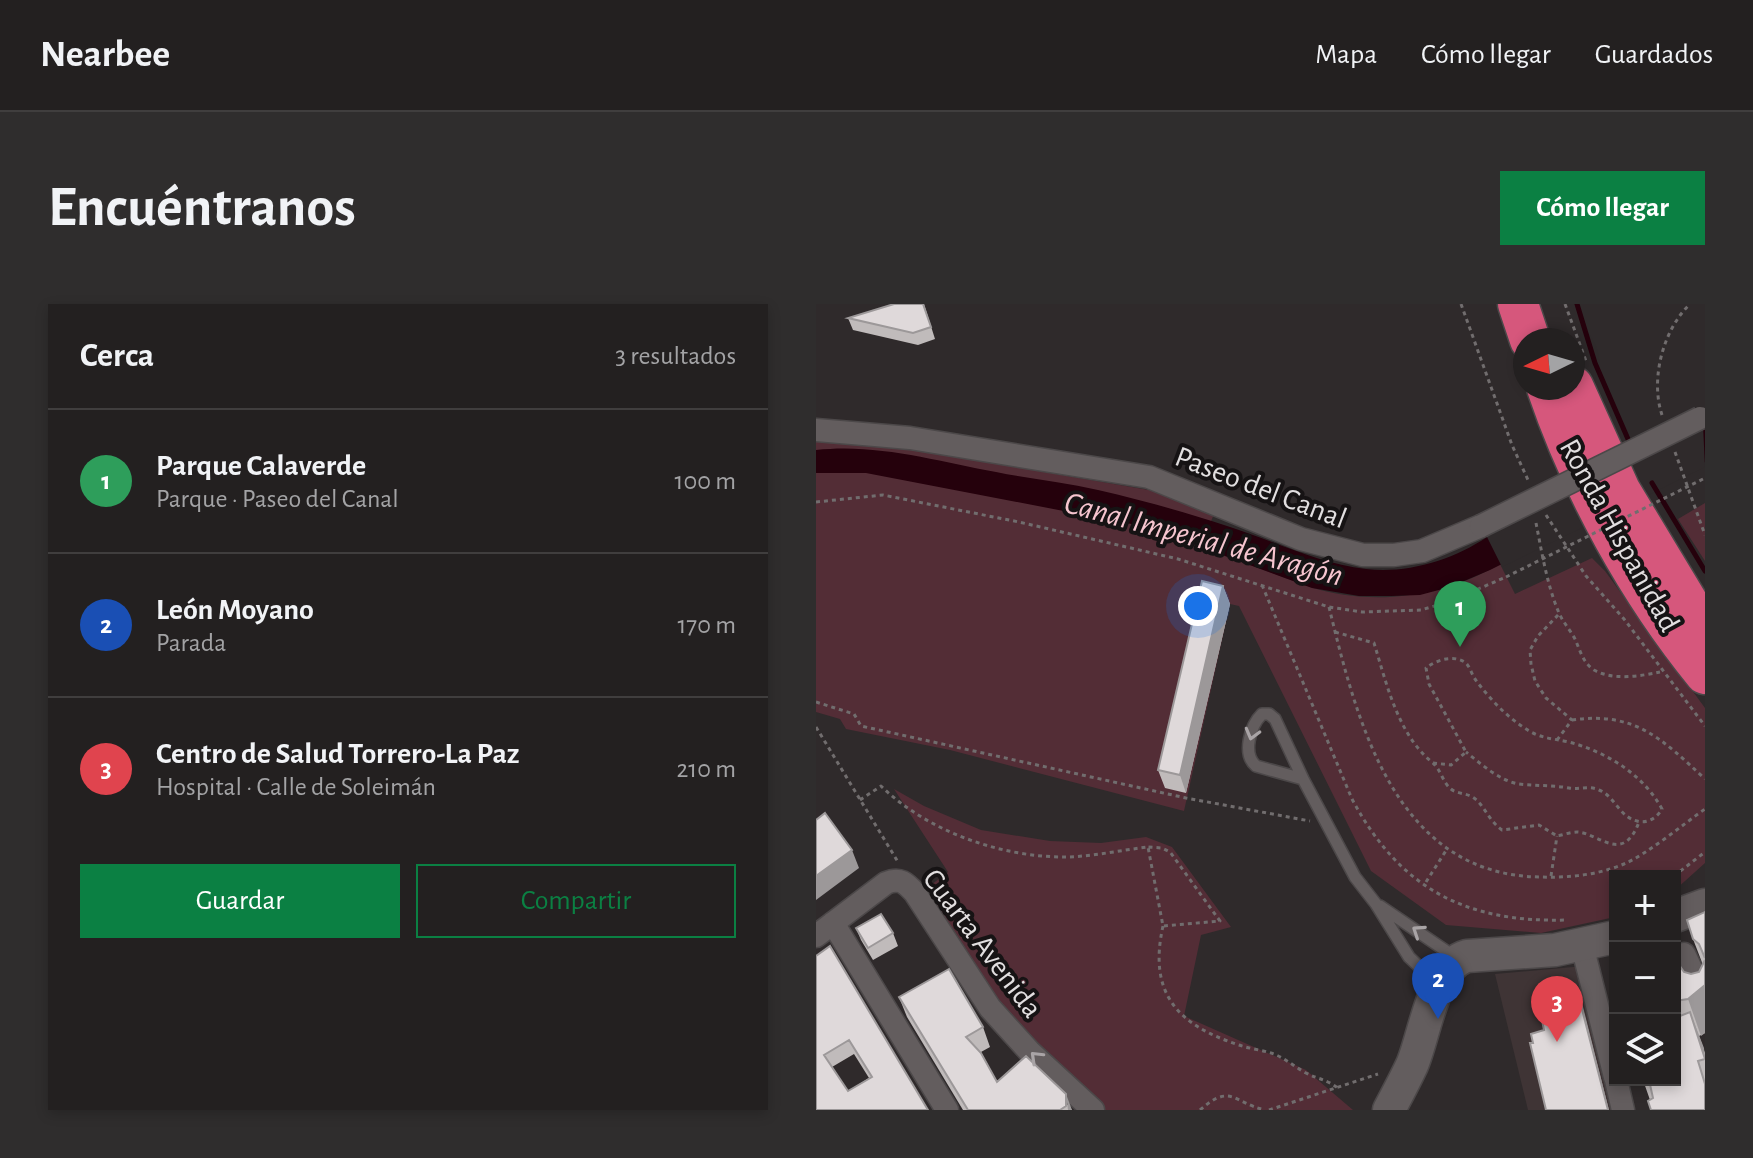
<!DOCTYPE html>
<html lang="es">
<head>
<meta charset="utf-8">
<style>
  body { margin:0; font-family:"Alegreya Sans",sans-serif; background:#2f2d2d; color:#f1f3f6 }
  .controls { position:absolute; right:24px; bottom:24px; display:grid; overflow:hidden; border-radius:0px; box-shadow:0 4px 12px #0003 }
  .controls button { width:72px; height:72px; display:grid; place-items:center; padding:0; border:0; border-bottom:2px solid #403e3e; background:#232020; color:#f1f3f6; font:40px sans-serif }
  .compass { position:absolute; left:697px; top:24px; width:72px; height:72px; border-radius:50%; background:#232020; box-shadow:0 4px 12px #0003; rotate:265deg }
  .you { position:absolute; left:382px; top:302px; width:28px; height:28px; margin:-20px; border:6px solid #fff; border-radius:50%; background:#1a73e8; box-shadow:0 0 0 12px #1a73e833 }
  .badge { display:grid; place-items:center; width:52px; height:52px; border-radius:50%; background:#0b8043; color:#fff; font-size:26px; font-weight:700 }
  .pin { position:absolute; translate:-50% -66px; filter:drop-shadow(0 2px 4px #0008) }
  .pin::after { content:''; position:absolute; top:42px; width:28px; height:24px; background:inherit; clip-path:polygon(0 0,100% 0,50% 100%) }
  .list { margin:0; padding:0; list-style:none }
  h2 { display:flex; justify-content:space-between; align-items:center; height:104px; margin:0; padding:0 32px; font-size:34px }
  h2 small { font-size:26px; font-weight:400; color:#a3a3a5 }
  .list li { display:grid; grid-template-columns:52px 1fr auto; gap:24px; align-items:center; box-sizing:border-box; height:144px; padding:0 32px; border-top:2px solid #403e3e }
  .list b { display:block; font-size:30px; white-space:nowrap }
  .list p { margin:0; font-size:26px; white-space:nowrap; color:#a3a3a5 }
  .list em { font-size:26px; font-style:normal; color:#a3a3a5 }
  .actions { display:flex; gap:16px; padding:24px 32px }
  .actions a { flex:1; padding:18px 0; border:2px solid #0b8043; border-radius:0px; text-align:center; font-size:28px; color:#0b8043 }
  .actions .main { background:#0b8043; color:#fff }
  .icon { flex:none; width:44px; height:44px; fill:none; stroke:currentColor; stroke-width:2; stroke-linecap:round; stroke-linejoin:round }
  .map { position:relative; flex:none; width:889px; height:806px; overflow:hidden; border-radius:0px }
  header { display:flex; align-items:center; gap:48px; box-sizing:border-box; height:112px; padding:0 40px; background:#232020; border-bottom:2px solid #403e3e }
  header strong { font-size:38px }
  nav { display:flex; gap:44px; margin-inline-start:auto; font-size:28px }
  .intro { display:flex; align-items:center; justify-content:space-between; box-sizing:border-box; height:192px; padding:0 48px }
  h1 { margin:0; font-size:56px }
  .button { padding:20px 36px; border-radius:0px; background:#0b8043; color:#fff; font-size:28px; font-weight:700 }
  main { display:flex; gap:48px; padding:0 48px }
  aside { flex:1; background:#232020; border-radius:0px; box-shadow:0 4px 12px #0003 }
  .map>svg:first-child { display:block }
  .built { fill:#3f3435 }
  .green { fill:#532d36 }
  .water { fill:#25010c }
  .pier { fill:#2f2a2b }
  .lines { fill:none; stroke-linecap:round; stroke-linejoin:round }
  .stream { stroke:#25010c; stroke-width:5 }
  .lane-casing { stroke:#4c4849; stroke-width:14 }
  .street-casing { stroke:#4c4849; stroke-width:25 }
  .secondary-casing { stroke:#4c4849; stroke-width:35 }
  .highway-casing { stroke:#4c4849; stroke-width:43 }
  .path { stroke:#716d6e; stroke-width:3; stroke-dasharray:4 4; stroke-linecap:butt }
  .lane { stroke:#635d5e; stroke-width:11 }
  .street { stroke:#635d5e; stroke-width:22 }
  .secondary { stroke:#635d5e; stroke-width:32 }
  .highway { stroke:#d6577c; stroke-width:40 }
  .street-bridge-casing { stroke:#4c4849; stroke-width:25; stroke-linecap:butt }
  .path-bridge { stroke:#716d6e; stroke-width:3; stroke-dasharray:4 4; stroke-linecap:butt }
  .street-bridge { stroke:#635d5e; stroke-width:22 }
  .wall { fill:#c0bbbb; fill-rule:evenodd }
  .shaded-wall { fill:#9c9899 }
  .building { fill:#dfd9da; stroke:#9c9899; stroke-width:2; fill-rule:evenodd }
  .oneway { stroke:#a9a4a6 }
  .labels { text-anchor:middle; stroke-width:8; stroke-linejoin:round; paint-order:stroke }
  .street-label { font-size:30px; fill:#e2dfe0; stroke:#161314 }
  .water-label { font-size:32px; font-style:italic; fill:#f6c5cf; stroke:#161314 }
</style>
</head>
<body>
<header>
<strong>Nearbee</strong>
<nav><a>Mapa</a><a>Cómo llegar</a><a>Guardados</a></nav>
</header>
<div class="intro"><h1>Encuéntranos</h1><a class="button">Cómo llegar</a></div>
<main>
<aside>
<h2>Cerca<small>3 resultados</small></h2>
<ul class="list">
<li><span class="badge" style="background:#2e9e5b">1</span><div><b>Parque Calaverde</b><p>Parque · Paseo del Canal</p></div><em>100 m</em></li>
<li><span class="badge" style="background:#1a4fb4">2</span><div><b>León Moyano</b><p>Parada</p></div><em>170 m</em></li>
<li><span class="badge" style="background:#e0444e">3</span><div><b>Centro de Salud Torrero-La Paz</b><p>Hospital · Calle de Soleimán</p></div><em>210 m</em></li>
</ul>
<div class="actions"><a class="main">Guardar</a><a>Compartir</a></div>
</aside>
<div class="map">
<svg width="889" height="806" viewBox="0 0 889 806">
  <rect width="100%" height="100%" fill="#2f2a2b"/>
  <path class="built" d="M768 662 802 806H712L679 670Z"/>
  <path class="green" d="M0 136 33 137 106 147 333 186 362 195 398 210 384 244C421 255 457 270 494 283 557 303 628 293 684 260L699 290 776 254 789 267 889 404V559L859 586V572H799V613L725 629 630 621 555 567 423 302 414 300 368 507 134 446 30 425 24 415 0 408Z
    M889 199V257L862 215Z
    M78 485 108 502 165 526 234 537 285 539 330 533 356 543 415 623 385 631 368 712 490 766 537 806H286L194 719 107 587 132 568Z"/>
  <path class="water" d="M889 124V158L674 266 634 283 604 291 575 292H543L496 284 331 223 50 169H0V146C60 139 121 157 180 168 214 175 248 178 282 186 325 196 369 208 411 222 456 236 502 260 550 265 591 270 637 256 671 233Z"/>
  <path class="pier" d="M887 121 889 163 686 263 669 229Z"/>
  <g class="lines">
    <path class="stream" d="M761 0 779 59 815 142
      M836 179 889 267"/>
    <defs>
      <path id="lane" d="M487 475 440 462C426 450 434 422 446 410H453L459 415 487 475 539 573 560 600 593 653 620 679
        M564 602 639 653"/>
      <path id="street" d="M0 126 94 134 333 173 485 235 547 251H578L606 247 665 222
        M17 619 131 806
        M0 632 70 579C84 573 90 579 99 589L174 704 213 747 277 806
        M766 641 799 773
        M859 653 868 650 877 669
        M800 776 807 806"/>
      <path id="secondary" d="M859 612 889 601
        M573 806C581 791 589 776 596 761 609 731 617 661 651 652L739 646 799 633"/>
      <path id="highway" d="M702 0 714 36
        M757 82 804 186 889 327
        M731 84C765 184 822 288 889 370"/>
    </defs>
    <use href="#lane" class="lane-casing"/>
    <use href="#street" class="street-casing"/>
    <use href="#secondary" class="secondary-casing"/>
    <use href="#highway" class="highway-casing"/>
    <path class="path" d="M645 0 696 141 712 176
      M749 0 770 57
      M846 111C834 75 847 26 874 0
      M859 148 889 231
      M0 198 67 191 203 218 362 255 513 303 546 308 605 306 632 298 690 273
      M730 211 770 272 808 315 889 422
      M720 219C726 249 731 281 743 309 747 318 754 326 759 335 764 346 767 359 778 366 798 377 824 372 844 368
      M446 281 536 495C584 585 650 619 751 616
      M513 303C541 418 579 571 724 573 752 574 782 571 808 560 833 549 866 521 889 505
      M519 328 558 339C571 381 582 431 617 459 625 466 627 479 635 485 641 490 651 489 658 494 669 502 672 516 686 526L723 521 741 532C746 531 755 528 761 528 783 529 807 561 823 518
      M0 398 38 410 45 422 370 494 494 517
      M756 416C819 407 846 435 889 475
      M0 423 82 558
      M741 436 756 416 730 394 719 377 715 360 714 346 722 332 743 310
      M617 459 635 461 650 448 613 380 610 364C620 356 638 350 650 359 654 363 656 371 659 375 672 393 689 411 707 423 724 435 735 434 753 438 790 448 827 470 846 505 841 514 831 520 821 517 803 513 799 492 783 486 773 481 763 486 753 484 736 481 720 482 703 480 684 477 665 460 650 448
      M44 496 65 482C112 528 187 554 252 553 279 552 306 546 332 543L347 622 404 617 354 548 346 544 332 543
      M735 572 741 532
      M858 572 889 548
      M610 578 631 545
      M347 622C332 689 361 721 423 741 434 745 447 746 458 750 470 755 479 763 490 769 503 776 509 774 523 785
      M384 806C415 779 416 798 449 806
      M453 806 562 770"/>
    <use href="#lane" class="lane"/>
    <use href="#street" class="street"/>
    <use href="#secondary" class="secondary"/>
    <use href="#highway" class="highway"/>
    <defs>
      <path id="street-bridge" d="M665 222 884 114"/>
    </defs>
    <use href="#street-bridge" class="street-bridge-casing"/>
    <path class="path-bridge" d="M690 273 889 174"/>
    <use href="#street-bridge" class="street-bridge"/>
  </g>
  <path class="wall" d="M108 0 119 35 102 41 37 26 32 14Z
    M407 282 414 300 370 489 349 484 342 466Z
    M889 608V729L883 732 889 749V806L834 796 827 776H859V649L863 661 868 668 875 670 883 668 887 661 877 635Z
    M40 624 77 629 82 642 57 656 45 636Z
    M0 652 112 806H0ZM38 750 53 774 32 787 16 763Z
    M83 693 167 723 174 743 165 748 181 778 210 752 256 806H147L91 713Z"/>
  <path class="shaded-wall" d="M407 282 414 300 370 489 364 471Z
    M36 546 43 564 0 596V572Z
    M889 681V729L885 732 872 695Z
    M760 682 765 695 793 806H792Z
    M874 708 888 744 889 756Z
    M250 790 256 806H252Z"/>
  <path class="building" d="M78 0H107L115 23 97 29 32 14Z
    M386 277 407 282 364 471 342 466Z
    M9 509 36 546 0 572V516Z
    M889 608V654L883 640 877 635 871 616Z
    M65 610 77 629 52 644 40 624Z
    M14 642 112 806H0V652ZM33 736 56 773 32 787 8 751Z
    M859 655 868 668 875 670 883 668 889 656V681L872 695 859 697Z
    M133 665 167 723 150 733 165 749 181 778 210 752 250 790V802L244 806H152L83 693Z
    M760 682 792 806H730L714 739H717L715 730 728 726 724 706 740 703 736 688Z
    M874 708 889 755 882 757 889 780V806H835L832 797 837 794 833 776H859V714Z"/>
  <defs><path id="oneway-chevron" d="M-2-3.5L2.5 0L-2 3.5" fill="none" stroke-width="1.6" stroke-linecap="round" stroke-linejoin="round" transform="scale(2)"/></defs>
  <g class="oneway">
    <use href="#oneway-chevron" transform="translate(436 430) rotate(105)"/>
    <use href="#oneway-chevron" transform="translate(602 627) rotate(-146)"/>
    <use href="#oneway-chevron" transform="translate(220 753) rotate(-136)"/>
  </g>
  <g class="labels">
    <g class="street-label">
      <text transform="translate(445 183) rotate(21)" y="10">Paseo del Canal</text>
      <text transform="translate(804 231) rotate(61)" y="10">Ronda Hispanidad</text>
      <text transform="translate(167 639) rotate(53)" y="10">Cuarta Avenida</text>
    </g>
    <g class="water-label">
      <text transform="translate(388 234) rotate(15)" y="11">Canal Imperial de Aragón</text>
    </g>
  </g>
</svg>
<div class="controls">
<button>+</button>
<button>−</button>
<button><svg class="icon" aria-label="layers" viewBox="0 0 24 24"><path d="M12 4l9 5-9 5-9-5zM3 14l9 5 9-5"/></svg></button>
</div>
<svg class="compass" viewBox="-18 -18 36 36"><path d="M0-13l5 13h-10z" fill="#e53935"/><path d="M0 13l5-13h-10z" fill="#a3a3a5"/></svg>
<div class="you"></div>
<div class="pin badge" style="left:644px;top:343px;background:#2e9e5b">1</div>
<div class="pin badge" style="left:622px;top:715px;background:#1a4fb4">2</div>
<div class="pin badge" style="left:741px;top:738px;background:#e0444e">3</div>
</div>
</main>
</body>
</html>
